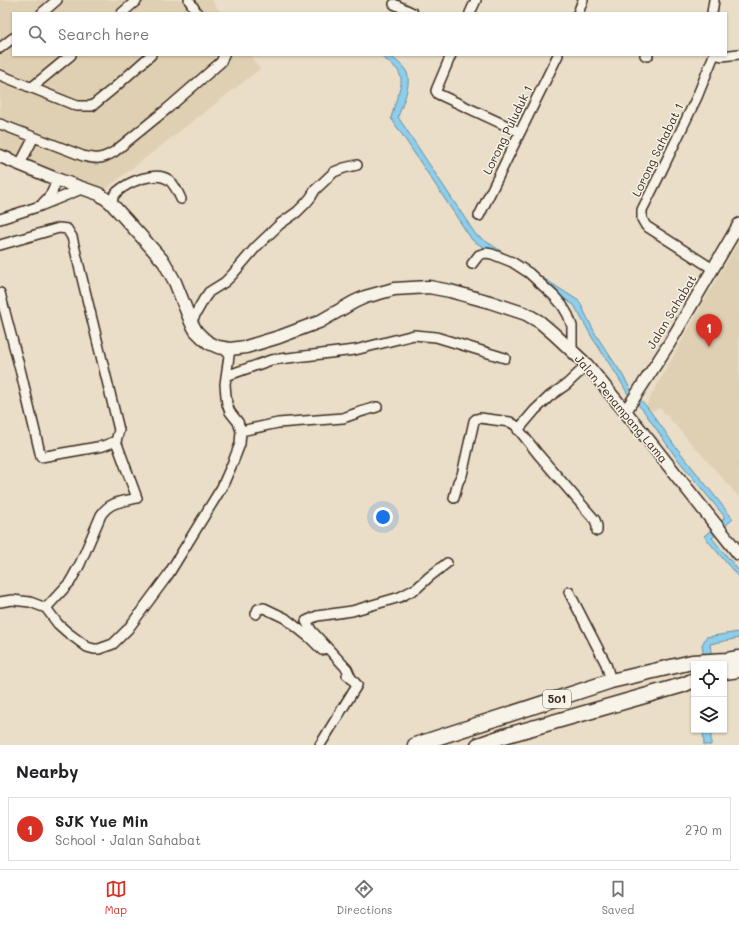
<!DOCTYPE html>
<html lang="en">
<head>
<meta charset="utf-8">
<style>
  body { margin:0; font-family:Mali,sans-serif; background:#f2f2f2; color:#202124 }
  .controls { position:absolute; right:12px; bottom:12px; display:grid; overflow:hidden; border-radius:0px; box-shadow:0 1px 3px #0004 }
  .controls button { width:36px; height:36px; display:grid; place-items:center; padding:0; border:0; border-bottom:1px solid #e0e0e0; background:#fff; color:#202124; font:20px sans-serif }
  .you { position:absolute; left:383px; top:517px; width:14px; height:14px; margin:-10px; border:3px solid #fff; border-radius:50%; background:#1a73e8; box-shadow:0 0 0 6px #1a73e833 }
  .badge { display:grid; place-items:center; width:26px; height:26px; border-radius:50%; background:#d93025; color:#fff; font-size:13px; font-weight:700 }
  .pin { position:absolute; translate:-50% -33px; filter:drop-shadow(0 1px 2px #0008) }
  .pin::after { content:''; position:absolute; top:21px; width:14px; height:12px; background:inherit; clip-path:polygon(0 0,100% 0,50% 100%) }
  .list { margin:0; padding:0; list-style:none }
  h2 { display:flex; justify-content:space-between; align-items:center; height:52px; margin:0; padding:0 16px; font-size:17px }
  h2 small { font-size:13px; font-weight:400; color:#757577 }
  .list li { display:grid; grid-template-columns:26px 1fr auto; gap:12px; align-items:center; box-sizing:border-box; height:64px; margin:0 8px 8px; padding:0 8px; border:1px solid #e0e0e0; border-radius:0px }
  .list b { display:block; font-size:15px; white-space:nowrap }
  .list p { margin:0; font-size:13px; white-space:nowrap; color:#757577 }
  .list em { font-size:13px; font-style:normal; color:#757577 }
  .icon { flex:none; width:22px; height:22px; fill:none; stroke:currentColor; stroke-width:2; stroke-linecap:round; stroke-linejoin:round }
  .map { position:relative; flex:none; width:739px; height:745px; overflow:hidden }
  .search { position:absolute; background:#fff; box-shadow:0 1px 3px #0004; left:12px; right:12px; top:12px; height:44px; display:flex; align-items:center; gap:10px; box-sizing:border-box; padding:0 14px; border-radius:0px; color:#757577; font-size:15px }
  .sheet { height:124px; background:#fff }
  nav { display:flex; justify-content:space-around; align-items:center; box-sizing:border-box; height:56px; border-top:1px solid #e0e0e0; background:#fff; font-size:11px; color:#757577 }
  nav a { display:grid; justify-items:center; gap:2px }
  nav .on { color:#d93025 }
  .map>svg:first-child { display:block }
  .built { fill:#e0d0b3 }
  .water { fill:#8cceed; stroke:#6c8c9a }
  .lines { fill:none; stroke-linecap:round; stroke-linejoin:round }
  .minor-casing { stroke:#3b2a1e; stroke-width:12 }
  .tertiary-casing { stroke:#3b2a1e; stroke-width:14 }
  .secondary-casing { stroke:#3b2a1e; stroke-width:15 }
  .primary-casing { stroke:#3b2a1e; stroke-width:17 }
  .minor { stroke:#f7f3e8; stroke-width:9 }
  .tertiary { stroke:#f7f3e8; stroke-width:11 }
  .secondary { stroke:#f7f3e8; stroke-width:12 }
  .primary { stroke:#f7f3e8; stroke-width:14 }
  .labels { text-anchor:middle; stroke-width:3; stroke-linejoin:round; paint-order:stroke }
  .shield { fill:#f7f3e8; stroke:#73665b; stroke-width:1 }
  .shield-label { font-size:11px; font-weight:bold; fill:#3b2a1e }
  .street-label { font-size:12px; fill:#3b2a1e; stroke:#f7f3e8 }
</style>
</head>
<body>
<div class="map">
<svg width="739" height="745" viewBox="0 0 739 745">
  <rect width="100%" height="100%" fill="#eadec9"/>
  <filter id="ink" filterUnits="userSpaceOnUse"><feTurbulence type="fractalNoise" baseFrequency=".025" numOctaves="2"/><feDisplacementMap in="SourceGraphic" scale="8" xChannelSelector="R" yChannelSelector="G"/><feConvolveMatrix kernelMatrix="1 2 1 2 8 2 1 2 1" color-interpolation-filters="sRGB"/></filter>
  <g filter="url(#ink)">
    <path class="built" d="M0 0H212L221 13H13V55H250L260 69 99 194 0 155Z
      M739 241V497L660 408 651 411 646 405 711 289Z"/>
    <path class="water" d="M380 55H389C395 60 402 64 406 71 413 82 402 105 398 117L476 235 579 301 596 335 622 374 631 390 647 407 664 430 672 442 733 519 712 538 739 571V578L704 536 724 519V516L675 456 643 410 628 394 618 377 593 339 574 305 472 240 391 118 401 84V78L398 70Z
      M739 632V638L710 644 713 664H705L702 645 706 637Z
      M703 730H711V745H704Z"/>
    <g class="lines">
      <defs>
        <path id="minor" d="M189 0 197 13
          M394 4 413 13
          M42 13 57 0
          M122 13 137 0
          M470 13 476 0
          M578 13 583 0
          M712 13 714 0
          M0 48 13 38
          M451 55 437 88 436 91 438 94 520 132
          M645 55 648 56
          M718 55 722 56 739 54
          M0 75 77 106H92L114 88 151 55
          M31 88 71 55
          M0 124 83 156C97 159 100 160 114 152L167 109 221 62 224 55
          M20 164 34 137
          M110 202C112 199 114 195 117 192 128 182 156 170 169 180 175 185 178 192 181 199
          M43 203C51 195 54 191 56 179
          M479 216 558 55
          M0 219 40 206 84 188
          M0 245 59 228 67 229 72 237 119 430 116 441 137 498C123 502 110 501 101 515L80 564 70 582 46 608
          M472 264 479 255 486 253 492 254 512 262 529 273 554 296 562 305 568 315 572 326V351
          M713 269 646 226 642 219V210L661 172 697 97 714 55
          M0 293 21 373 41 457 52 455 103 446 116 441
          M191 322 204 299 209 292 225 282 232 275 256 247 280 224 297 212 306 203 311 197 315 190 334 172 344 168 357 165
          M226 376 271 360 355 350 414 335 436 337 505 358
          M518 430 535 410 550 396 567 384 587 365
          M241 431 278 423 343 418 360 412 377 407
          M454 498 458 482 462 475 474 421 476 419 480 418 510 422 515 425 538 454 595 520 597 526V531
          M569 592 606 664 611 681
          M0 602 12 600 30 602 46 608 58 624 67 632 87 647 94 649H99L113 644 128 629 168 575 222 487 233 462 240 444 241 431 238 422 230 412 227 404 226 396 225 384 230 349
          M256 614 258 609 264 608 285 618 310 638 322 650
          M351 678 347 669 311 630 306 621 317 616 352 611 400 597 417 588 429 577 447 563
          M320 745 357 685 351 678 347 675"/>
        <path id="tertiary" d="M625 412 669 344 739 224"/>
        <path id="secondary" d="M0 156 56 179 99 194 110 202 140 235 164 262 175 282 191 322 196 331 203 338 209 343 218 347 230 349 246 347 279 337 319 322 354 302 365 297 394 289 429 287 450 291 490 302 526 314 540 322 554 334 587 365 642 432 739 554"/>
        <path id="primary" d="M724 672 739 670
          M415 745 611 681 692 662 727 660 739 658
          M478 745 504 736 683 685 694 680"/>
      </defs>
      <use href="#minor" class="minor-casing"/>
      <use href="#tertiary" class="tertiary-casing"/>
      <use href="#secondary" class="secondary-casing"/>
      <use href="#primary" class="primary-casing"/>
      <use href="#minor" class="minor"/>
      <use href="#tertiary" class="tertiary"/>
      <use href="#secondary" class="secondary"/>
      <use href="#primary" class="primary"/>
    </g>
  </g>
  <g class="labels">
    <rect class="shield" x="543" y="690" width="28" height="18" rx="3"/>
    <g class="shield-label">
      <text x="557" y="703">501</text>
    </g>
    <g class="street-label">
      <text transform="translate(508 130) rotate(-64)" y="4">Lorong Puluduk 1</text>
      <text transform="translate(658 150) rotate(-64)" y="4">Lorong Sahabat 1</text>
      <text transform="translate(672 312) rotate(-59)" y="4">Jalan Sahabat</text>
      <text transform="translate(621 409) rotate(50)" y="4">Jalan Penampang Lama</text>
    </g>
  </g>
</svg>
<div class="controls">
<button><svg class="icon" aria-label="locate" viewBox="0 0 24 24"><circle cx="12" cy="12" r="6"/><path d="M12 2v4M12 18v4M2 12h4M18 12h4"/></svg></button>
<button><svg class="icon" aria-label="layers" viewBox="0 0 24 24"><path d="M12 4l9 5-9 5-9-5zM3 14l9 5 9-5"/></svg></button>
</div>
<div class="you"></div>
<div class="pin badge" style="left:709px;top:347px">1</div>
<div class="search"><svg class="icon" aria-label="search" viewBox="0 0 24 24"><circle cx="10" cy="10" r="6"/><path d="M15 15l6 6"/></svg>Search here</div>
</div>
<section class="sheet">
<h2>Nearby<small></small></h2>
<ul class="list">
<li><span class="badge">1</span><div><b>SJK Yue Min</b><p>School · Jalan Sahabat</p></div><em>270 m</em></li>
</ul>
</section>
<nav>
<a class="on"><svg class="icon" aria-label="map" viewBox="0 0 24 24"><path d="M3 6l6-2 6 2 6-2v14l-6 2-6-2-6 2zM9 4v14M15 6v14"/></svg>Map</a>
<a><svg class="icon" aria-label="directions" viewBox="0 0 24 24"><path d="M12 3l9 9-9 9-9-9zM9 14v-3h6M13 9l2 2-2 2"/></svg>Directions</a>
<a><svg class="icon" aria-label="saved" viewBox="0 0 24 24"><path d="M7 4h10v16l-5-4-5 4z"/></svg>Saved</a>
</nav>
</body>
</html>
